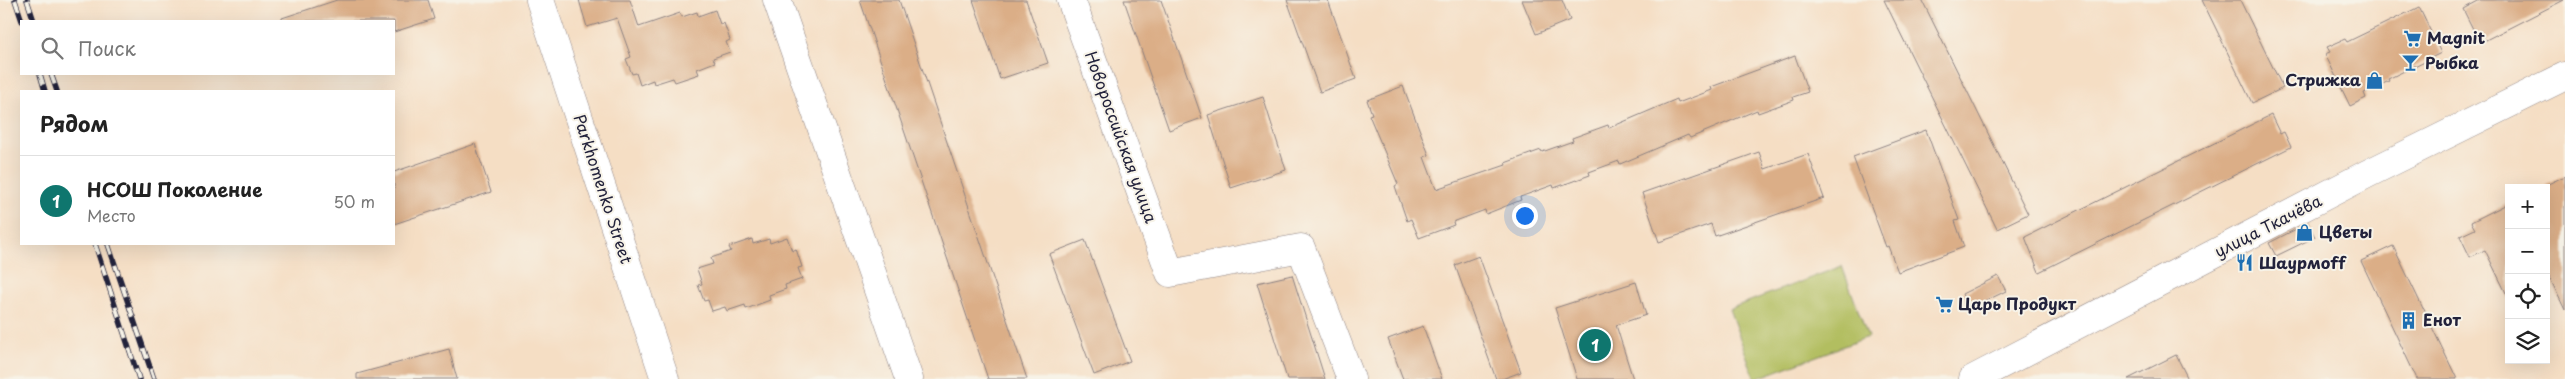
<!DOCTYPE html>
<html lang="ru">
<head>
<meta charset="utf-8">
<style>
  body { margin:0; font-family:"Playpen Sans",sans-serif; background:#f6f6f6; color:#222 }
  .controls { position:absolute; right:15px; bottom:15px; display:grid; overflow:hidden; border-radius:0px; box-shadow:0 5px 20px #0002 }
  .controls button { width:45px; height:45px; display:grid; place-items:center; padding:0; border:0; border-bottom:1px solid #e0e0e0; background:#fff; color:#222; font:25px sans-serif }
  .you { position:absolute; left:1524px; top:215px; width:18px; height:18px; margin:-12px; border:4px solid #fff; border-radius:50%; background:#1a73e8; box-shadow:0 0 0 8px #1a73e833 }
  .badge { display:grid; place-items:center; width:32px; height:32px; border-radius:50%; background:#0f766e; color:#fff; font-size:16px; font-weight:700 }
  .pin { position:absolute; translate:-50% -50%; border:2px solid #fff; box-shadow:0 1px 5px #0006 }
  .list { margin:0; padding:0; list-style:none }
  h2 { display:flex; justify-content:space-between; align-items:center; height:65px; margin:0; padding:0 20px; font-size:21px }
  h2 small { font-size:16px; font-weight:400; color:#767676 }
  .list li { display:grid; grid-template-columns:32px 1fr auto; gap:15px; align-items:center; box-sizing:border-box; height:90px; padding:0 20px; border-top:1px solid #e0e0e0 }
  .list b { display:block; font-size:19px; white-space:nowrap }
  .list p { margin:0; font-size:16px; white-space:nowrap; color:#767676 }
  .list em { font-size:16px; font-style:normal; color:#767676 }
  .icon { flex:none; width:28px; height:28px; fill:none; stroke:currentColor; stroke-width:2; stroke-linecap:round; stroke-linejoin:round }
  .map { position:relative; flex:none; width:2565px; height:379px; overflow:hidden }
  .search { position:absolute; background:#fff; box-shadow:0 5px 20px #0002; left:20px; top:20px; width:375px; height:55px; display:flex; align-items:center; gap:12px; box-sizing:border-box; padding:0 18px; border-radius:0px; color:#767676; font-size:19px }
  .panel { position:absolute; background:#fff; box-shadow:0 5px 20px #0002; left:20px; top:90px; width:375px; height:155px; border-radius:0px }
  .map>svg:first-child { display:block }
  .green { fill:#b2be60; stroke:#6a704e }
  .building { fill:#dbae87 }
  .lines { fill:none; stroke-linecap:round; stroke-linejoin:round }
  .minor-casing { stroke:#8c8080; stroke-width:29 }
  .minor { stroke:#fff; stroke-width:28 }
  .rail-casing { stroke:#22223b; stroke-width:5.5 }
  .rail { stroke:#f7f3e8; stroke-width:4; stroke-dasharray:11; stroke-linecap:butt }
  .labels { text-anchor:middle; stroke-width:4; stroke-linejoin:round; paint-order:stroke }
  .poi-label { font-size:16px; font-weight:bold; fill:#22223b; stroke:#f7f3e8; text-anchor:start }
  .street-label { font-size:16px; fill:#22223b; stroke:#f7f3e8 }
</style>
</head>
<body>
<div class="map">
<svg width="2565" height="379" viewBox="0 0 2565 379">
  <rect width="100%" height="100%" fill="#f7f3e8"/>
  <filter id="ink" filterUnits="userSpaceOnUse"><feTurbulence type="fractalNoise" baseFrequency=".02" numOctaves="2"/><feDisplacementMap in="SourceGraphic" scale="10" xChannelSelector="R" yChannelSelector="G"/><feConvolveMatrix kernelMatrix="1 2 1 2 8 2 1 2 1" color-interpolation-filters="sRGB"/></filter>
  <filter id="wash" filterUnits="userSpaceOnUse"><feTurbulence type="fractalNoise" baseFrequency=".0096" numOctaves="4" result="noise"/><feDisplacementMap in="SourceGraphic" scale="20" xChannelSelector="R" yChannelSelector="G"/><feGaussianBlur stdDeviation="1.12" result="paint"/><feColorMatrix in="noise" values="0 0 0 0 0 0 0 0 0 0 0 0 0 0 0 0 0 1.4 0 .05"/><feComposite in="paint" operator="in"/></filter>
  <g filter="url(#wash)">
    <rect width="100%" height="100%" fill="#f5dec4"/>
    <path class="green" d="M1842 266 1868 337 1755 379 1729 309Z"/>
    <g id="blocks">
      <path class="building" d="M337 0H428L434 19 394 32V21H282V18Z
        M579 0H630L639 27 680 13 682 17 697 12 698 16 715 10 720 24 724 23 730 40 726 42 730 52 713 58 715 62 697 69 699 74 675 82 673 78 654 84 653 80 640 85 636 73 632 74 626 59 631 57 617 18 587 27Z
        M860 0H899L1027 379H988Z
        M973 0H1026L1048 63 1000 79Z
        M1124 0H1161L1202 118 1169 130Z
        M1287 0H1328L1356 79 1320 92Z
        M1522 0H1562L1570 20 1536 34Z
        M1884 0H1922L2028 214 1997 229Z
        M2202 0H2240L2283 88 2252 103Z
        M2480 0H2564L2480 43 2463 9Z
        M2419 7 2441 53 2388 79 2389 81 2364 93 2366 98 2350 106 2325 54 2330 52 2327 47 2345 39 2347 42Z
        M1795 56 1808 92 1793 97 1794 100 1758 113 1757 110 1690 138 1688 135 1620 164 1619 161 1589 172 1590 175 1554 188 1553 185 1520 197 1521 200 1486 214 1485 210 1453 222 1454 225 1419 238 1411 219 1407 221 1395 186 1398 184 1369 115 1372 114 1367 100 1403 86 1429 155 1424 157 1436 189 1506 165 1505 163 1541 150 1542 152 1573 141 1572 138 1608 125 1609 128 1677 99 1678 103 1712 90 1711 87Z
        M1263 97 1286 170 1231 188 1208 115Z
        M2271 115 2280 134 2284 132 2291 147 2039 272 2025 237Z
        M1926 130 1959 220 1955 221 1964 247 1898 272 1888 246 1886 247 1853 157Z
        M475 144 491 192 394 224V172Z
        M1759 152 1765 169 1808 154 1824 198 1715 236 1711 224 1659 242 1642 193Z
        M2565 176V310L2546 270V185Z
        M2509 203V299L2485 250 2470 257 2460 236 2475 229 2471 222Z
        M2308 223 2315 237 2276 256 2269 243Z
        M787 237 792 251 796 249 802 267 798 268 802 279 785 285 786 289 769 295 770 300 746 309 745 305 727 311 725 307 712 311 708 300 704 301 698 285 702 284 697 269 713 264 711 258 731 251 729 247 752 239 753 244 769 239 770 243Z
        M1085 240 1130 361 1094 375 1049 254Z
        M2393 246 2457 379H2417L2361 261Z
        M1479 256 1521 372 1502 379H1496L1455 265Z
        M1292 275 1325 379H1287L1257 283Z
        M1998 276 2006 291 1969 309 1962 294Z
        M1636 282 1646 315 1616 325 1633 379H1577L1555 308Z
        M1423 326 1442 379H1403L1388 339Z
        M449 349 457 379H357V374Z
        M2176 355 2188 379H2128Z"/>
    </g>
  </g>
  <g filter="url(#ink)">
    <use href="#blocks" fill-opacity="0" stroke="#8c8080" stroke-width="1"/>
    <g class="lines">
      <defs>
        <path id="minor" d="M540 0 665 379
          M777 0 909 379
          M1071 0 1170 273 1301 248 1351 379
          M1973 379 2367 174 2565 76"/>
      </defs>
      <use href="#minor" class="minor-casing"/>
      <use href="#minor" class="minor"/>
      <defs>
        <path id="rail" d="M15 0 22 21
          M27 0 34 21
          M40 74 45 91
          M51 74 57 91
          M95 244 139 379
          M108 244 154 379"/>
      </defs>
      <use href="#rail" class="rail-casing"/>
      <use href="#rail" class="rail"/>
    </g>
  </g>
  <defs>
    <symbol id="supermarket-bare" viewBox="-9 -9 18 18"><path d="M-6-5.5h2.5l.6 2H6L4.5 2H-2.5L-4.4-4H-6ZM-1.5 3.2a1.3 1.3 0 1 0 .1 0ZM3 3.2a1.3 1.3 0 1 0 .1 0Z" fill="#1f6fb2" stroke="#f7f3e8" stroke-width="2.5" paint-order="stroke"/></symbol>
    <symbol id="bar-bare" viewBox="-9 -9 18 18"><path d="M-6-5H6L.8 .8V4.5H3.5V6h-7V4.5H-.8V.8Z" fill="#1f6fb2" stroke="#f7f3e8" stroke-width="2.5" paint-order="stroke"/></symbol>
    <symbol id="shop-bare" viewBox="-9 -9 18 18"><path d="M-5-2.5h2.3a2.7 3.5 0 0 1 5.4 0H5L5.5 6h-11ZM-1.5-2.5h3a1.5 2.3 0 0 0-3 0Z" fill="#1f6fb2" stroke="#f7f3e8" stroke-width="2.5" paint-order="stroke"/></symbol>
    <symbol id="restaurant-bare" viewBox="-9 -9 18 18"><path d="M-5-6h1v4h1v-4h1v4h1v-4h1v5L-1.5 .5V6h-2V.5L-5-1ZM5-6V6H3V1.5H1.5Q1.5-4 5-6Z" fill="#1f6fb2" stroke="#f7f3e8" stroke-width="2.5" paint-order="stroke"/></symbol>
    <symbol id="building-bare" viewBox="-9 -9 18 18"><path d="M-4-6H4V6H1V3H-1V6H-4ZM-2.5-4.3h1.7v1.8h-1.7ZM.8-4.3h1.7v1.8H.8ZM-2.5-1h1.7V.8h-1.7ZM.8-1h1.7V.8H.8Z" fill="#1f6fb2" stroke="#f7f3e8" stroke-width="2.5" paint-order="stroke"/></symbol>
  </defs>
  <g fill-rule="evenodd">
    <use href="#supermarket-bare" x="2400" y="26" width="25" height="25"/>
    <use href="#bar-bare" x="2398" y="50" width="25" height="25"/>
    <use href="#shop-bare" x="2362" y="68" width="25" height="25"/>
    <use href="#shop-bare" x="2292" y="220" width="25" height="25"/>
    <use href="#restaurant-bare" x="2232" y="250" width="25" height="25"/>
    <use href="#supermarket-bare" x="1932" y="292" width="25" height="25"/>
    <use href="#building-bare" x="2396" y="308" width="25" height="25"/>
  </g>
  <g class="labels">
    <g class="poi-label">
      <text x="2427" y="44">Magnit</text>
      <text x="2425" y="69">Рыбка</text>
      <text x="2361" y="86" text-anchor="end">Стрижка</text>
      <text x="2319" y="238">Цветы</text>
      <text x="2259" y="269">Шаурмоff</text>
      <text x="1958" y="310">Царь Продукт</text>
      <text x="2423" y="326">Енот</text>
    </g>
    <g class="street-label">
      <text transform="translate(1121 137) rotate(70)" y="6">Новороссийская улица</text>
      <text transform="translate(603 189) rotate(72)" y="6">Parkhomenko Street</text>
      <text transform="translate(2268 226) rotate(-27)" y="6">улица Ткачёва</text>
    </g>
  </g>
</svg>
<div class="controls">
<button>+</button>
<button>−</button>
<button><svg class="icon" aria-label="locate" viewBox="0 0 24 24"><circle cx="12" cy="12" r="6"/><path d="M12 2v4M12 18v4M2 12h4M18 12h4"/></svg></button>
<button><svg class="icon" aria-label="layers" viewBox="0 0 24 24"><path d="M12 4l9 5-9 5-9-5zM3 14l9 5 9-5"/></svg></button>
</div>
<div class="you"></div>
<div class="pin badge" style="left:1595px;top:345px">1</div>
<div class="search"><svg class="icon" aria-label="search" viewBox="0 0 24 24"><circle cx="10" cy="10" r="6"/><path d="M15 15l6 6"/></svg>Поиск</div>
<section class="panel">
<h2>Рядом<small></small></h2>
<ul class="list">
<li><span class="badge">1</span><div><b>НСОШ Поколение</b><p>Место</p></div><em>50 m</em></li>
</ul>
</section>
</div>
</body>
</html>
